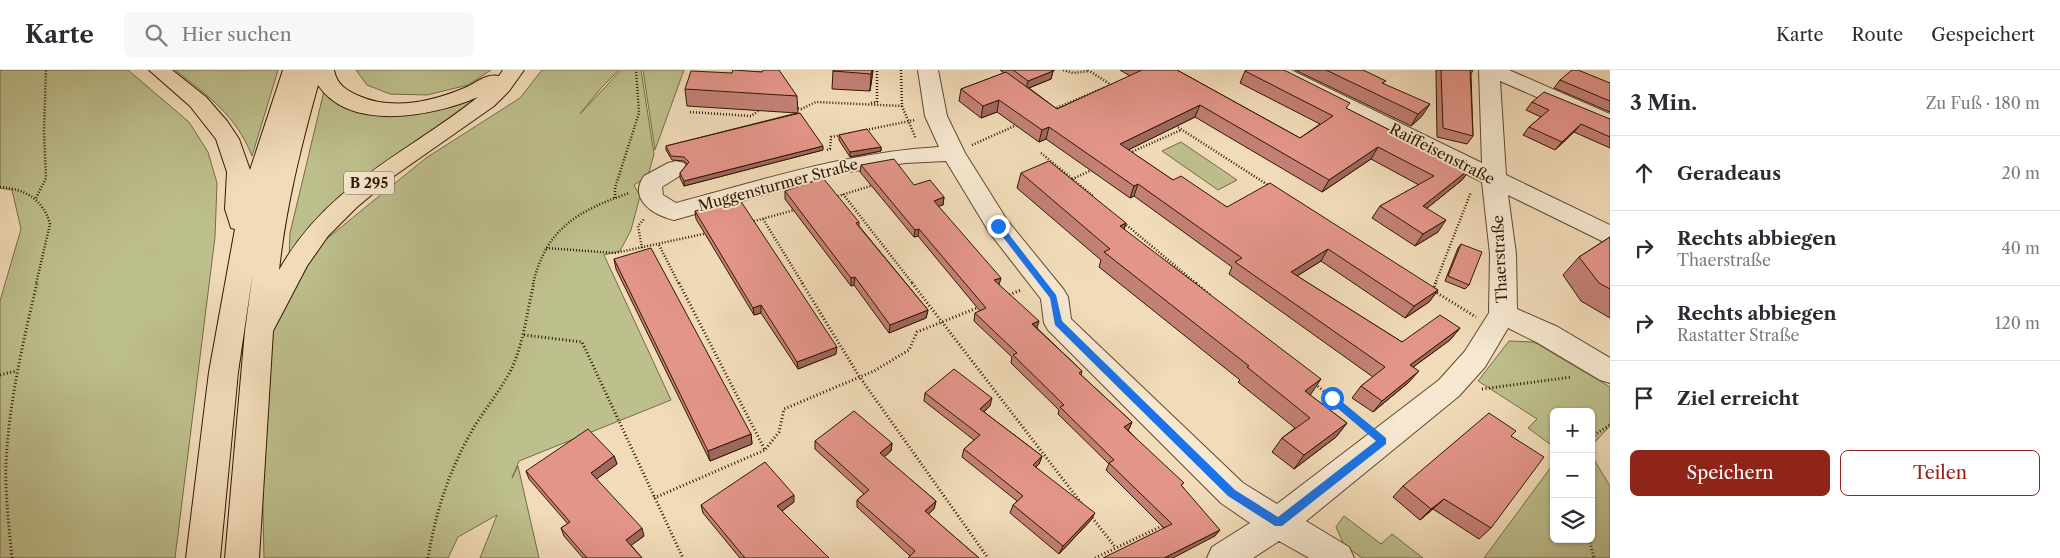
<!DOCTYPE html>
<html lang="de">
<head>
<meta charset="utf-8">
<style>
  body { margin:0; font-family:"Libre Caslon Text",serif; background:#f7f7f7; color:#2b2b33 }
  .controls { position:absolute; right:15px; bottom:15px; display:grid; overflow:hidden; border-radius:8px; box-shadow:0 1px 4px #0004 }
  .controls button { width:45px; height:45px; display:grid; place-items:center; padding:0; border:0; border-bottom:1px solid #e1e1e2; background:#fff; color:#2b2b33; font:25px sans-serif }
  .stop { position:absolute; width:15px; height:15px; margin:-11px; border:4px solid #1a73e8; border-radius:50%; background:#fff }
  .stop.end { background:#1a73e8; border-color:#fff; box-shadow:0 1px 5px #0008 }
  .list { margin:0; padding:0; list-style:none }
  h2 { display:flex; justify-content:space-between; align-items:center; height:65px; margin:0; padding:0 20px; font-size:21px }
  h2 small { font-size:16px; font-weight:400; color:#7c7c81 }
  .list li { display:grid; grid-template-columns:32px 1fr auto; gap:15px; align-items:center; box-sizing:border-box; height:75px; padding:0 20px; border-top:1px solid #e1e1e2 }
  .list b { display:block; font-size:19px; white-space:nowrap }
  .list p { margin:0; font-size:16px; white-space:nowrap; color:#7c7c81 }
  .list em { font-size:16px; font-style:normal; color:#7c7c81 }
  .actions { display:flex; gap:10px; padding:15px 20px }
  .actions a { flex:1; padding:11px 0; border:1px solid #8f2418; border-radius:8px; text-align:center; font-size:18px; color:#8f2418 }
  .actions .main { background:#8f2418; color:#fff }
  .icon { flex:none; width:28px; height:28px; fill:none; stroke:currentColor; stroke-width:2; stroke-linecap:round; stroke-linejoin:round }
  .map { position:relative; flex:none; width:1610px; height:488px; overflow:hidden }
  header { display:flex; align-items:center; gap:30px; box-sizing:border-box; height:70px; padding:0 25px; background:#fff; border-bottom:1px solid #e1e1e2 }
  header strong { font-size:24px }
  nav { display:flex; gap:28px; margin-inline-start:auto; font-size:18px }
  .search { width:350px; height:45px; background:#f7f7f7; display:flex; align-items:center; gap:12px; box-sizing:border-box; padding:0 18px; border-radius:8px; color:#7c7c81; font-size:19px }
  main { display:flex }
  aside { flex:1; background:#fff }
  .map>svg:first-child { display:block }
  .green { fill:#bdbf8c; stroke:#776b46 }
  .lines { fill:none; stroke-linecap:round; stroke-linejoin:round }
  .minor-casing { stroke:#61482e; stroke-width:2 }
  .major-casing { stroke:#311700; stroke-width:2 }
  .path-far1 { stroke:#311700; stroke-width:2.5; stroke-dasharray:1 2; stroke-linecap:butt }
  .path { stroke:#311700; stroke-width:3; stroke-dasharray:1 2.5; stroke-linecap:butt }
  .minor { fill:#f6e8d1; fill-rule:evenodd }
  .major { fill:#f1dbb8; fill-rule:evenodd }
  .wall { fill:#c38076; stroke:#311700 }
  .shaded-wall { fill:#9f6860; stroke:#311700 }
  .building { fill:#e39589; stroke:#311700 }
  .route { fill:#1a73e8 }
  .labels { text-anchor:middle; stroke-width:4; stroke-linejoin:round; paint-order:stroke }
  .shield { fill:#f6e8d1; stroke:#6c563f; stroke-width:1 }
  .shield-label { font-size:14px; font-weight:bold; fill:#311700 }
  .street-label { font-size:15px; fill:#311700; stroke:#f6e8d1 }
</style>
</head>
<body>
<header>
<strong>Karte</strong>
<div class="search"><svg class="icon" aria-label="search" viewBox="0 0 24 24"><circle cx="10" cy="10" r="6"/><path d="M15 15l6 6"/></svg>Hier suchen</div>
<nav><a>Karte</a><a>Route</a><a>Gespeichert</a></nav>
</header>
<main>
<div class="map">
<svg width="1610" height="488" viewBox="0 0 1610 488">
  <rect width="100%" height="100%" fill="#f1dbb8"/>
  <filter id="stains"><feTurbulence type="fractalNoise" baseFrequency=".004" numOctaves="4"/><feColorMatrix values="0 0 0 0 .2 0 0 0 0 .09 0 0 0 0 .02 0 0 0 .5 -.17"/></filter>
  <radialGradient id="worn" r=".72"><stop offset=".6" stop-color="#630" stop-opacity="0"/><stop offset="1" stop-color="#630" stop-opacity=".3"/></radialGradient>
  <path class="green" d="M0 0H128L189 52 208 82 217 113 215 167 175 488H0V231L21 159 12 120 0 118Z
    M175 0H278L252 86C236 45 208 26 175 0Z
    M356 0H491L468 15 427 25 390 24 367 15Z
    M542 0H619L601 18 580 44 621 0H641L654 84 648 106 634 115 640 126 631 160 620 181 604 185 671 330 519 391 512 408 518 396 539 488H480L497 445 458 467 448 488H264L259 261 297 193 426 88 520 28Z
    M643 0H684L655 80Z
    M324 21C333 28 345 39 357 41 398 51 447 38 486 24L289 189 290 163Z
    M1181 72 1237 110 1218 120 1162 81Z
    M1509 271 1534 272 1610 317V356L1591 376V342H1554V377L1528 358 1537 349 1478 311Z
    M1591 385 1610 416V488H1484L1554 393V469H1591Z
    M1344 446 1381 474 1392 464 1423 488H1362L1344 475 1336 457Z"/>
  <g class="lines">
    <defs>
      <path id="minor" d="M918 0H938L947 46 965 83 1007 150 1064 220 1068 227 1071 249 1243 413 1277 434 1439 310 1465 281 1489 243 1490 184 1482 112 1268 4 1265 0H1291L1482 93 1479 0H1509L1610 44V59L1500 11 1506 105 1610 155V175L1508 125 1516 184 1517 239 1558 257 1610 288V313L1600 310 1538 273 1508 258 1485 297 1459 326 1306 451 1349 477 1354 488H1309L1279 471 1253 488H1207L1212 477 1250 453 1221 433 1048 260 1044 253 1041 229 989 162 946 91 905 93 842 103 674 150C653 145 628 129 644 106L668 93 676 91 684 93 688 98 684 103 662 117 663 125 676 133C763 110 848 82 939 77L925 46Z"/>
      <path id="major" d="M149 0H172L206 27 227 51 239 69 250 100 283 0H334C337 15 346 20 359 26 393 41 434 31 467 17 477 12 487 3 499 6L503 0H524L509 21 494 36 394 106 357 137 328 166 307 196 273 261 259 488H225L245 261 253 202 238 302 220 488H186L209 302 235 159 231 158 225 139 227 102 216 69 190 36ZM318 15C350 63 434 46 478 27 405 85 328 114 279 200 286 136 301 76 318 15Z"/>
    </defs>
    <use href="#minor" class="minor-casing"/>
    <use href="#major" class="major-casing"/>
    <path class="path-far1" d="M901 0 902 36 916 69
      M1063 0 1073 3 1089 1
      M1088 0 1113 16
      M871 33 877 32V0
      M795 38 801 39 816 32 902 36
      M1054 39 1106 17
      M690 42 751 46 761 39
      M1173 54 1271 117
      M972 75 1019 54
      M827 80 830 79 831 67 915 50
      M1041 83 1093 126
      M1127 84 1181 60
      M1072 109 1092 100
      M0 117C25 119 43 129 50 154L36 214
      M843 124 913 214
      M835 127 874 115
      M36 128 46 108 44 61 46 0
      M615 128V118L639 43 636 0
      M763 149 803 214
      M751 152 798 139
      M1124 153 1197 214
      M659 175 679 214
      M546 178 615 183 708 163
      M642 178 638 156 644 149
      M533 214C546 158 578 141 629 123
      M1435 214 1471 122"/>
    <path class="path" d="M679 213 765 380 779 362 784 339 874 301 909 280 917 262 982 236
      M802 213 859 306 988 488
      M912 213 1082 434
      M1196 213 1211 226
      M1433 220 1436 213
      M1434 221 1476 247
      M1006 226 1021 220
      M524 265 582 272 683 488
      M0 305 16 301
      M1315 314 1364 355
      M1482 319 1572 307
      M1591 367 1610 355
      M654 428 765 380
      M1090 445 1116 478
      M1589 469 1594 488
      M12 488C9 456 5 425 6 393 9 332 23 272 37 213
      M428 488C435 445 448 404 469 366 482 342 500 322 512 298 524 271 527 241 534 213
      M1095 488 1166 454"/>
    <use href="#minor" class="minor"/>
    <use href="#major" class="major"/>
  </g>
  <path class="wall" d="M873 0 870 21 832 19 833 1Z
    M1000 0H1055L1053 1 1051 9 1029 18 1057 39 1130 6 1120 0H1177L1300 68 1320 54 1240 13 1245 1 1347 39 1457 94 1471 98 1462 110 1427 138 1438 162 1415 176 1372 148 1380 136 1419 115 1371 89 1322 122 1195 47 1128 80 1173 110 1227 137 1438 220 1429 232 1405 248 1321 191 1297 206 1402 272 1460 258 1450 270 1413 297 1409 312 1373 342 1352 328 1361 316 1373 307 1229 204 1232 197 1134 126 1130 128 1046 69 1039 72 997 42 981 48 959 31 961 19 1004 3Z
    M1295 0H1363L1384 14 1422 46 1411 56Z
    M1436 0H1473L1471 4 1473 66 1467 74 1437 67Z
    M762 2 797 26 798 43 823 80 684 116 680 108V103L687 94 684 91 672 90 666 80V76L797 43 687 36 685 19 732 3Z
    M1560 10 1610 13V42L1554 18Z
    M1532 32 1610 49V78L1574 62 1555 80 1523 65 1529 57 1541 47 1526 40Z
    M839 65 881 77V81L850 87 839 70Z
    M861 95 944 127 943 135 938 136 999 215 1037 258 1082 301 1081 305 1132 352 1129 359 1128 360 1182 416 1215 466 1164 458 1106 400 1109 394 1058 344 1059 340 1011 293 1012 287 974 251 975 243 980 241 918 166 914 167 860 102Z
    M1021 103 1126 153 1124 160 1311 324 1310 325 1347 353 1336 367 1294 399 1272 382 1282 368 1295 358 1238 312 1240 310 1099 197 1101 190 1017 118Z
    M785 121 859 152V156L928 240 926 248 889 263 854 215 851 216 785 129Z
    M695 141 836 284 798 299 761 243 754 245 696 149Z
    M1610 167V248L1581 231 1563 205 1579 187Z
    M1461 174 1469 215 1465 219 1445 211 1458 178Z
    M614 189 751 364 752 374 710 391 616 199Z
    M925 323 990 336 984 342 1042 386 1039 394 1036 397 1091 450 1059 484 1010 443 1013 435 1017 431 962 387 964 379 974 370 924 331Z
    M1511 366 1491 458 1479 469 1433 439 1420 450 1393 427 1403 416Z
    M815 371 892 373 891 381 884 387 936 431 934 439 928 444 979 488 910 486 857 437V430L864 424 815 379Z
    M614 386 617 394 596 409 644 466 631 475 642 488H583L564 466 561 458 568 454 529 409 526 401Z
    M794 432 782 441 829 488H740L703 443 701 435Z"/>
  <path class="shaded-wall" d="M872 0H873L870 21 871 4Z
    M1053 1 1051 9 1026 19 1028 11Z
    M999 30 997 42 981 48 983 36Z
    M1430 34 1422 46 1411 56 1418 44Z
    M1200 35 1195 47 1116 86 1120 74Z
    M1581 54 1574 62 1555 80 1562 72Z
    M1049 57 1046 69 1039 72 1042 60Z
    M823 76V80L684 116V111Z
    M881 77V81L850 87V82Z
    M1378 77 1371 89 1322 122 1329 110Z
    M1471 98 1462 110 1415 148 1423 136Z
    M1138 114 1134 126 1130 128 1134 116Z
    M944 127 943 135 933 138 934 131Z
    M1446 150 1438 162 1415 176 1423 164Z
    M1126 153 1121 168 1120 156Z
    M919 159 918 166 914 167 915 160Z
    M1328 179 1321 191 1284 214 1291 202Z
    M855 207 854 215 851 216V208Z
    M1001 208 999 215 994 210Z
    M1438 220 1429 232 1405 248 1414 236Z
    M761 235V243L754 245 753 238Z
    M928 240 926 248 889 263 890 255Z
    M1039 251 1037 258 1032 254Z
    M1460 258 1450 270 1401 306 1410 295Z
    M837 277 836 284 798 299 797 292Z
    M1419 301 1409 312 1373 342 1382 331Z
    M1321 309 1311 324 1295 335 1305 321Z
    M992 328 990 336 978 347 980 339Z
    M1132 352 1129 359 1121 364 1124 357Z
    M1347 353 1336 367 1294 399 1304 385Z
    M751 364 752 374 710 391 708 381Z
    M892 373 891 381 879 391 880 383Z
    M614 386 617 394 594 411 591 403Z
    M1042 386 1039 394 1030 402 1033 395Z
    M794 425V432L778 444 777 436Z
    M1444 429 1433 439 1420 450 1431 439Z
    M936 431 934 439 923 449 925 441Z
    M1095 443 1091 450 1059 484 1063 476Z
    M642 458 644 466 629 477 626 470Z
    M1220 460 1215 466 1173 488H1164Z"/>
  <path class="building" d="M733 0 762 2 763 0H779L797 26 685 19 691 1 732 3Z
    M833 0H872L871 4 833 1Z
    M1013 0H1052L1053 1 1028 11Z
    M1142 0H1177L1300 68 1333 46 1245 1 1247 0H1284L1350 33 1346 38 1457 94 1465 89 1471 98 1423 136 1446 150 1423 164 1380 136 1434 106 1378 77 1329 110 1200 35 1120 74 1173 110 1181 106 1227 137 1270 113 1438 220 1414 236 1328 179 1291 202 1402 272 1440 245 1460 258 1410 295 1419 301 1382 331 1361 316 1385 297 1235 192 1242 188 1138 114 1134 116 1049 57 1042 60 999 30 983 36 961 19 1006 2 1057 39Z
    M1326 0H1363L1386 11 1382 13 1430 34 1418 44Z
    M1441 0H1470L1473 66 1443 58Z
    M1572 0H1578L1610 13V31L1560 10Z
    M1544 22 1610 49V67L1581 54 1562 72 1529 57 1549 40 1532 32Z
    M800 43 823 76 684 111 680 103 689 92 684 87 671 86 666 76Z
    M867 59 881 77 850 82 839 65Z
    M894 89 914 115 930 110 944 127 934 131 1001 208 994 210 1039 251 1032 254 1082 301 1079 303 1132 352 1124 357 1184 413 1181 415 1220 460 1164 488H1103L1172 454 1109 393 1114 390 1060 337 1064 335 1013 285 1017 283 975 243 986 238 919 159 915 160 861 95Z
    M1049 91 1126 153 1120 156 1321 309 1305 321 1347 353 1304 385 1282 368 1310 348 1247 297 1249 296 1104 182 1110 179 1021 103Z
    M823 108 859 152 856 153 928 240 890 255 855 207 851 208 785 121Z
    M740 130 837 277 797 292 761 235 753 238 695 141Z
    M1610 167V219L1599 213 1579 187Z
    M1461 174 1482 182 1469 215 1448 206Z
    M651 178 751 364 708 381 614 189Z
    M954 299 992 328 980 339 1042 386 1033 395 1095 443 1063 476 1013 435 1023 426 964 379 980 365 925 323Z
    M854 341 892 373 880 383 936 431 925 441 979 488H908L915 481 857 430 869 420 815 371Z
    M1489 343 1516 361 1511 366 1544 387 1491 458 1444 429 1431 439 1403 416Z
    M588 359 614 386 591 403 642 458 626 470 642 488H587L561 458 570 452 526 401Z
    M765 392 794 425 777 436 829 488H745L701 435Z"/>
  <path class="route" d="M996 154H1001L1056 225 1062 251 1235 420 1278 447 1376 371 1329 331V326H1335L1386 368V374L1282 456H1275L1228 426 1055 255 1050 228 996 158Z"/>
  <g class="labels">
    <rect class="shield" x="344" y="101.5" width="50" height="23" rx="4"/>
    <g class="shield-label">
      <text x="369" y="118">B 295</text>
    </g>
    <g class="street-label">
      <text transform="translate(1442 84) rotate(27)" y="5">Raiffeisenstraße</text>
      <text transform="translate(778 115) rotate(-15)" y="5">Muggensturmer Straße</text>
      <text transform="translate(1500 189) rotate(-93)" y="5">Thaerstraße</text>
    </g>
  </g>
  <rect width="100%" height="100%" filter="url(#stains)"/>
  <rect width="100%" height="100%" fill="url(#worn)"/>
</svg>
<div class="controls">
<button>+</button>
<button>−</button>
<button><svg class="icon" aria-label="layers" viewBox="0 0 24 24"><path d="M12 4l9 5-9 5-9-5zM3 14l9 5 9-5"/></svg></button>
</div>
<div class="stop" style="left:1332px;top:328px"></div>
<div class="stop end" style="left:998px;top:156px"></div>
</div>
<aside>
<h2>3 Min.<small>Zu Fuß · 180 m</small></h2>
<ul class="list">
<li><svg class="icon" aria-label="ahead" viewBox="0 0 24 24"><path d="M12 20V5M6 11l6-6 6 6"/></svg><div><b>Geradeaus</b></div><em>20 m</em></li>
<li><svg class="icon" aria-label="right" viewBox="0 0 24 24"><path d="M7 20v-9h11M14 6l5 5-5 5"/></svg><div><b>Rechts abbiegen</b><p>Thaerstraße</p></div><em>40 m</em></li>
<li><svg class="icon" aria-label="right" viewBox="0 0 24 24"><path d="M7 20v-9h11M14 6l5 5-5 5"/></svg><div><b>Rechts abbiegen</b><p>Rastatter Straße</p></div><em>120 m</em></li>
<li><svg class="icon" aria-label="arrive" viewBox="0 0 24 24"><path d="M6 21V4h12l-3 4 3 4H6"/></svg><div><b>Ziel erreicht</b></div></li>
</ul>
<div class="actions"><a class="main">Speichern</a><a>Teilen</a></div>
</aside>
</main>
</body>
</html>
